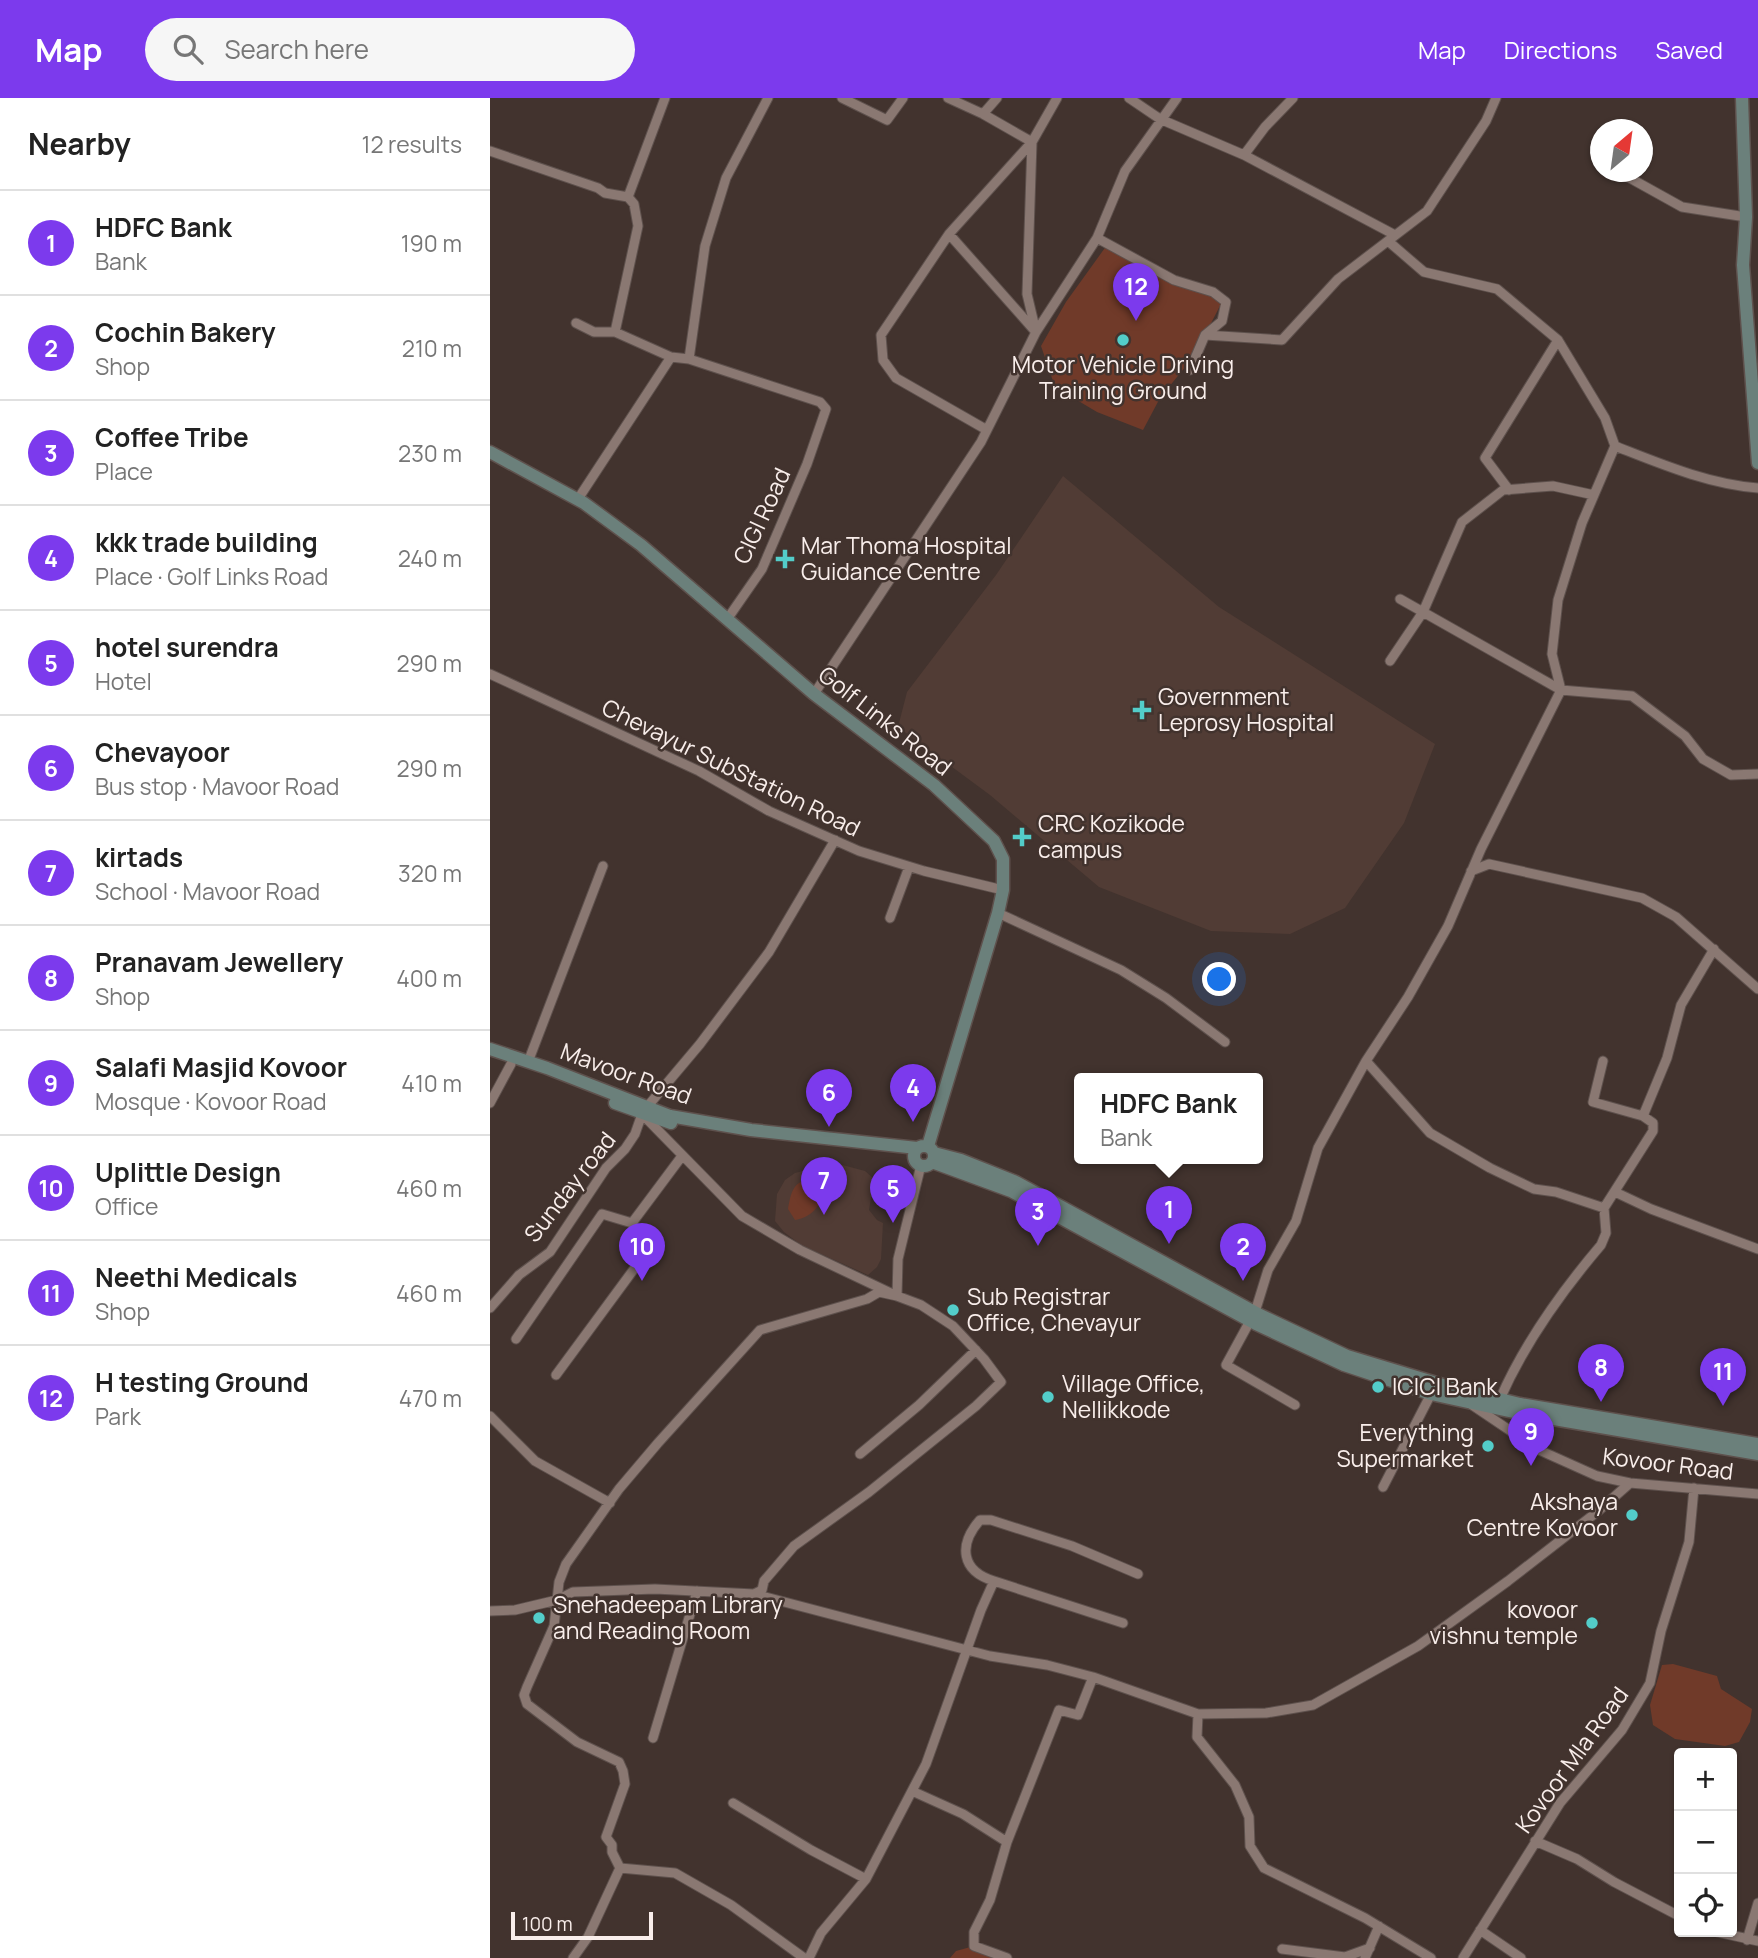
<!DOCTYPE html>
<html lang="en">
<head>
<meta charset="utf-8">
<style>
  body { margin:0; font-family:Manrope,sans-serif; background:#f6f6f6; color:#222 }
  .controls { position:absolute; right:21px; bottom:21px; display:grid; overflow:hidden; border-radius:7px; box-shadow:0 2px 5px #0004 }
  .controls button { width:63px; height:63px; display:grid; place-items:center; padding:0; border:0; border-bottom:2px solid #e0e0e0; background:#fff; color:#222; font:35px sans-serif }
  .compass { position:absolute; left:1100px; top:21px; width:63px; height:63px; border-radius:50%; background:#fff; box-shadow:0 2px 5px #0004; rotate:29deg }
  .scale { position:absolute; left:21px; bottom:18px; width:142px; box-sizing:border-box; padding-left:7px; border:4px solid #f9eeeb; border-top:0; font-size:19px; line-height:24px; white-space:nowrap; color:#f9eeeb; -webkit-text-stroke:5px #42332e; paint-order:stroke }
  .you { position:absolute; left:730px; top:882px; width:24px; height:24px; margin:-18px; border:5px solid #fff; border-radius:50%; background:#1a73e8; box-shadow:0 0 0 10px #1a73e833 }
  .badge { display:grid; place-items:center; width:46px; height:46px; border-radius:50%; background:#7c3aed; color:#fff; font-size:23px; font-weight:700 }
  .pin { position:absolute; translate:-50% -58px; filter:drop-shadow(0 2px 4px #0008) }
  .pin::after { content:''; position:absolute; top:37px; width:24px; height:21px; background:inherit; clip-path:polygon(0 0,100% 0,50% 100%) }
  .popup { position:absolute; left:584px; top:975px; width:189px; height:91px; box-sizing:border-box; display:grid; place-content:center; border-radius:7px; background:#fff; filter:drop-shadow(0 2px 5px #0005); font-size:23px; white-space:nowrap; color:#767676 }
  .popup b { font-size:26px; color:#222 }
  .popup::after { content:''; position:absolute; left:50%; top:100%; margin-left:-14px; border:14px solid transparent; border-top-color:#fff }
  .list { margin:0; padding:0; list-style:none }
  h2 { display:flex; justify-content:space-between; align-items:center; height:91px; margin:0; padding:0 28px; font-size:30px }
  h2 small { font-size:23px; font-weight:400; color:#767676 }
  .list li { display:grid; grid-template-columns:46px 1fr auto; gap:21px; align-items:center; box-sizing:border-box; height:105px; padding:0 28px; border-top:2px solid #e0e0e0 }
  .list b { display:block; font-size:26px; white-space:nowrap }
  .list p { margin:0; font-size:23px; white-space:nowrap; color:#767676 }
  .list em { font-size:23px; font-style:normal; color:#767676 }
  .icon { flex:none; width:38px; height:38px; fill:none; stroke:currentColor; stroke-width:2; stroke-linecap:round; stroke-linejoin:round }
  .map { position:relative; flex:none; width:1268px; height:1860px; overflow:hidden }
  header { display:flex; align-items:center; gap:42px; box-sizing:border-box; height:98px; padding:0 35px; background:#7c3aed; color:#fff }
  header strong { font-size:33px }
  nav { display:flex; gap:38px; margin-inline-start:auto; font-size:24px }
  .search { width:490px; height:63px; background:#f6f6f6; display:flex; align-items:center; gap:18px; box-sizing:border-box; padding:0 24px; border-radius:38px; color:#767676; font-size:26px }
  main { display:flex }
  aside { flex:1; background:#fff }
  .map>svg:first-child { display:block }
  .built { fill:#513c35 }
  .green { fill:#703a29 }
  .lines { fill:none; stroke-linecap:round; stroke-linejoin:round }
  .street-casing { stroke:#5e514d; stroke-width:11 }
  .secondary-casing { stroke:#5e514d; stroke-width:15 }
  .street { stroke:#8a7872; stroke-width:9 }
  .secondary { stroke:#6b807b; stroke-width:12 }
  .poi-dot { fill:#53cdc9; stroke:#42332e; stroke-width:2.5 }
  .labels { text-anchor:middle; stroke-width:5; stroke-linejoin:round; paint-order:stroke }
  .poi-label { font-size:23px; fill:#f9eeeb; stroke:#42332e; text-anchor:start }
  .street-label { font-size:23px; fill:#f9eeeb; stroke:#42332e }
</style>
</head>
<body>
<header>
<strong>Map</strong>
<div class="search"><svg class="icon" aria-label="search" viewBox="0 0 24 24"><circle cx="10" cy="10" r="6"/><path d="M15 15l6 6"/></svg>Search here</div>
<nav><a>Map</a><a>Directions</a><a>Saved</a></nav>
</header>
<main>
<aside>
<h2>Nearby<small>12 results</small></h2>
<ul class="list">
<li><span class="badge">1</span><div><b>HDFC Bank</b><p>Bank</p></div><em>190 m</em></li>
<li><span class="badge">2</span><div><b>Cochin Bakery</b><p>Shop</p></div><em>210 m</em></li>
<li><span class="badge">3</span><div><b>Coffee Tribe</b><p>Place</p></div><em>230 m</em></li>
<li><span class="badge">4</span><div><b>kkk trade building</b><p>Place · Golf Links Road</p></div><em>240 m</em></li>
<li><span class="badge">5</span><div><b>hotel surendra</b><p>Hotel</p></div><em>290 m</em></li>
<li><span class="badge">6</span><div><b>Chevayoor</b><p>Bus stop · Mavoor Road</p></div><em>290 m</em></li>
<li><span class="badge">7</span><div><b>kirtads</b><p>School · Mavoor Road</p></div><em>320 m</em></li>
<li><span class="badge">8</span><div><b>Pranavam Jewellery</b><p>Shop</p></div><em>400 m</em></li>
<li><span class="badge">9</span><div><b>Salafi Masjid Kovoor</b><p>Mosque · Kovoor Road</p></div><em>410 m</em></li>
<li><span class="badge">10</span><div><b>Uplittle Design</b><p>Office</p></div><em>460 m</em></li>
<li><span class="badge">11</span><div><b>Neethi Medicals</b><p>Shop</p></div><em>460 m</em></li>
<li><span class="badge">12</span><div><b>H testing Ground</b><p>Park</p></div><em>470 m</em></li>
</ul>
</aside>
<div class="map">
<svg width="1268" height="1860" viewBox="0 0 1268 1860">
  <rect width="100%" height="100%" fill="#42332e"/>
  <path class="built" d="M573 378 729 509 945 646 914 725 855 810 800 836 721 833 609 789 500 697 408 629 417 594 506 477Z
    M345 1065 375 1073 384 1081 379 1112 387 1122 393 1125 391 1161 387 1169 378 1177 311 1147 294 1134 285 1123 287 1096 295 1082 305 1075Z"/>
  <path class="green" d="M617 147 732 204 704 258 670 300 653 332 607 314 565 289 551 248 576 204Z
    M321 1080 332 1081 338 1090C329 1106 326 1118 305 1122L298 1111C301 1094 303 1084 321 1080Z
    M1183 1566 1227 1578 1231 1591 1262 1611 1260 1624 1249 1644 1235 1648 1185 1641 1163 1627 1160 1607 1172 1567Z
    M484 1848 514 1860H460L466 1853Z"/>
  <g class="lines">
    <defs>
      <path id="street" d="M352 0 397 22 413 0
        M458 0 493 16
        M639 0 670 21 754 57 905 137
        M0 53 108 90 115 95 138 99 144 106 148 128 125 234 181 259 88 401
        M754 57 775 29 803 0
        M1129 74 1192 109 1256 119
        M138 99 175 0
        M459 136 545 233
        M607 140 684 182 723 194 736 204 732 223 715 237 700 272
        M898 143 934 174 1007 191 1068 242 1115 320 1125 348 1092 425 1068 502 1062 556 1071 592 1142 598 1195 638 1213 661 1241 677 1268 676
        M86 225 104 234H125
        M546 234 537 196 542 44 567 0
        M715 237 792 242 848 181 937 113 996 23 1006 0
        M181 259 199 261 215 148 236 80 278 0
        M199 261 330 304 336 311 317 366 272 471 238 520
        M497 332 406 280 393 262 391 237 459 136 542 44 493 16 507 0
        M1125 348C1171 366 1218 386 1268 390
        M1019 392 995 360 1068 242
        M900 563 933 514 972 424 1013 392 1063 388 1104 397
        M0 576 209 673 279 713 369 753 434 773 513 792
        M324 596 491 344 546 234 607 140 635 73 687 0
        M981 773 999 766 1152 800 1186 819 1268 891
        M508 815 631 872 676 900 735 944
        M400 820 419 769
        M876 963 940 1035 1000 1070 1044 1091 1066 1094 1114 1110
        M38 964 113 768
        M0 1005 21 966
        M157 1009 210 946 279 854 345 742
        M1153 1018 1177 960 1191 907 1224 851
        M1125 1094 1161 1111 1268 1151
        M0 1210 29 1177 60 1154 116 1070 135 1051 145 1036 152 1016 252 1118 310 1152 407 1198 431 1207 463 1228 494 1261 511 1284 486 1308 379 1394 304 1448 274 1483 272 1492 264 1496
        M765 1214 778 1172 806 1123 828 1050 876 963 918 899 958 828 991 751 1071 592 910 501
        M760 1223 736 1267 805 1307
        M26 1241 112 1116 142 1125
        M66 1277 158 1152 142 1125 192 1058
        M1010 1301C1035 1244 1071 1194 1111 1147L1116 1135 1114 1110 1163 1033V1025L1153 1018 1103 1004 1113 963
        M982 1307 1049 1352 1107 1378 1140 1385 1268 1396
        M0 1318 45 1363 120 1405
        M370 1356 429 1307 486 1252
        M893 1389 941 1296
        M504 1483 633 1525
        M0 1513 25 1512 67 1502 69 1484 76 1466 129 1391 168 1345 270 1232 377 1201 389 1194 407 1198 408 1161 431 1067
        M708 1616 707 1639 745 1687 759 1719 760 1748 774 1770 875 1820 941 1860
        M163 1640 207 1493
        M422 1693 473 1716 517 1744 500 1802 484 1834V1848L517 1860
        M243 1705 321 1752 376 1781
        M1045 1743 1087 1761 1124 1784 1189 1818
        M517 1744 569 1612 588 1617 603 1579
        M130 1770 185 1775 241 1807 314 1860
        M990 1832 1031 1860
        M1227 1834 1268 1843
        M1257 1842 1268 1805
        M792 1851 855 1859 880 1850
        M83 1860 98 1839 130 1770 122 1754V1747L116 1739 135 1686 133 1673 129 1664 87 1644 37 1606 34 1597 37 1589 64 1528 67 1502 83 1494 165 1491 264 1496 500 1558 557 1567 603 1579 708 1616 776 1615 823 1607 928 1548 1018 1483 1107 1414 1140 1385
        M319 1860 331 1835 376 1781 436 1666 491 1512 504 1483C471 1473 468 1447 490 1422H501L582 1448 648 1476
        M875 1860 889 1828
        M973 1860 1070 1705 1132 1632 1160 1585 1171 1533 1199 1444 1204 1390"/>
      <path id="secondary" d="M1252 0 1256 119 1253 167 1268 365
        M0 354 94 405 151 447 324 596 444 687 504 743 513 761V792L508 815 438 1048
        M0 951 57 970 180 1018 261 1032 427 1050
        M125 1005 181 1025
        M424 1058a10 10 0 1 1 20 0a10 10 0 1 1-20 0Z
        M444 1055 471 1062 526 1084 770 1217 857 1258 953 1287 1030 1306 1268 1346
        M442 1064 521 1093 766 1226 854 1267 941 1296 1028 1315 1268 1356"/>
    </defs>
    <use href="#street" class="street-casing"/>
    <use href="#secondary" class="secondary-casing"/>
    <use href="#street" class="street"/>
    <use href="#secondary" class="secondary"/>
  </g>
  <g class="poi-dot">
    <circle cx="633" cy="242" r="7"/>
    <path d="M291.5 450.5h7v7h7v7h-7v7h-7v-7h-7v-7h7z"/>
    <path d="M648.5 601.5h7v7h7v7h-7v7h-7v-7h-7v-7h7z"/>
    <path d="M528.5 728.5h7v7h7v7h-7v7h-7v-7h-7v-7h7z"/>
    <circle cx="463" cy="1212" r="7"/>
    <circle cx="888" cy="1289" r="7"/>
    <circle cx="558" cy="1299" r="7"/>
    <circle cx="998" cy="1348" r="7"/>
    <circle cx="1142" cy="1417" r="7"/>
    <circle cx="49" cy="1520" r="7"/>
    <circle cx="1102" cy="1525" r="7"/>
  </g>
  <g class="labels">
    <g class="poi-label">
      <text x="633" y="275" text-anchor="middle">Motor Vehicle Driving<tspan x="633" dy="26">Training Ground</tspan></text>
      <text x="311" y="456">Mar Thoma Hospital<tspan x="311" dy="26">Guidance Centre</tspan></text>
      <text x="668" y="607">Government<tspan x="668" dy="26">Leprosy Hospital</tspan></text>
      <text x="548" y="734">CRC Kozikode<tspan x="548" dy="26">campus</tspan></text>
      <text x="477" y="1207">Sub Registrar<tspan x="477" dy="26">Office, Chevayur</tspan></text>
      <text x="572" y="1294">Village Office,<tspan x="572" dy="26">Nellikkode</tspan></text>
      <text x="902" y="1297">ICICI Bank</text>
      <text x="984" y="1343" text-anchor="end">Everything<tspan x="984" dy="26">Supermarket</tspan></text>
      <text x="1128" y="1412" text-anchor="end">Akshaya<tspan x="1128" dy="26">Centre Kovoor</tspan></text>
      <text x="63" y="1515">Snehadeepam Library<tspan x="63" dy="26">and Reading Room</tspan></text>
      <text x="1088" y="1520" text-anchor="end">kovoor<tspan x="1088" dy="26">vishnu temple</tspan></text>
    </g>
    <g class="street-label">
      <text transform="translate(272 418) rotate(-65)" y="8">CIGI Road</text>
      <text transform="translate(395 623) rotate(38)" y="8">Golf Links Road</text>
      <text transform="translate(241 670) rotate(26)" y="8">Chevayur SubStation Road</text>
      <text transform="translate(136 976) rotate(20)" y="8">Mavoor Road</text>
      <text transform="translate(80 1089) rotate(-52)" y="8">Sunday road</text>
      <text transform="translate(1178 1366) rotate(7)" y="8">Kovoor Road</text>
      <text transform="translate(1082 1662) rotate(-54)" y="8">Kovoor Mla Road</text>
    </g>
  </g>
</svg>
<div class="controls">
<button>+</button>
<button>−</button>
<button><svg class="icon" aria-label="locate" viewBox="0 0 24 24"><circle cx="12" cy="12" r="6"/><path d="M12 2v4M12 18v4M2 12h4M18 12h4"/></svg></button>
</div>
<svg class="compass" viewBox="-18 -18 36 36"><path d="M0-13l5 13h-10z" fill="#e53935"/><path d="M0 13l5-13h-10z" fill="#767676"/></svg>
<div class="scale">100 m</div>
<div class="you"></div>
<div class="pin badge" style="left:679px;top:1146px">1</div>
<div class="popup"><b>HDFC Bank</b>Bank</div>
<div class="pin badge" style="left:753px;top:1183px">2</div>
<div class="pin badge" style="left:548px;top:1148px">3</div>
<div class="pin badge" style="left:423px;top:1024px">4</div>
<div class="pin badge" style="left:403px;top:1125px">5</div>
<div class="pin badge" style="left:339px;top:1029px">6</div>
<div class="pin badge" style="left:334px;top:1117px">7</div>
<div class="pin badge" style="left:1111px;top:1304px">8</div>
<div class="pin badge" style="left:1041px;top:1368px">9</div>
<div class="pin badge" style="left:152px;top:1183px">10</div>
<div class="pin badge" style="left:1233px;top:1308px">11</div>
<div class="pin badge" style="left:646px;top:223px">12</div>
</div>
</main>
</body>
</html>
